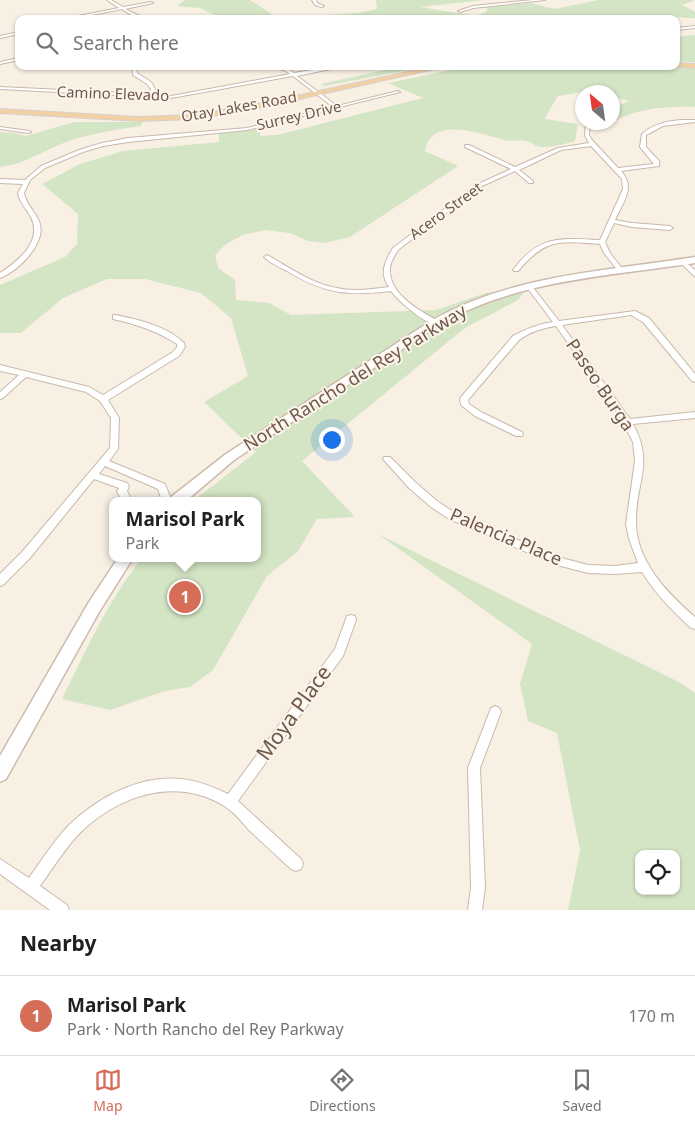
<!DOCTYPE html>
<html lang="en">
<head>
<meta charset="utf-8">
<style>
  body { margin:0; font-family:"Noto Sans",sans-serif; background:#f2f2f2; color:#202124 }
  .controls { position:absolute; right:15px; bottom:15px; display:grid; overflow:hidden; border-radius:10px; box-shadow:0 1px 4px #0004 }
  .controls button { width:45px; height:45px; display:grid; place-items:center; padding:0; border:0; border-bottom:1px solid #e0e0e0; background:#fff; color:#202124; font:25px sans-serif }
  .compass { position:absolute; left:575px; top:85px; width:45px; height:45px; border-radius:50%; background:#fff; box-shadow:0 1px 4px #0004; rotate:331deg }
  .you { position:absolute; left:331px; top:439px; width:18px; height:18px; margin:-12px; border:4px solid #fff; border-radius:50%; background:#1a73e8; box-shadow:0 0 0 8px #1a73e833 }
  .badge { display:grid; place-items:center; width:32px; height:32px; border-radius:50%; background:#d66d57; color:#fff; font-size:16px; font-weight:700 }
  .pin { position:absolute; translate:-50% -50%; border:2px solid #fff; box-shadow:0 1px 5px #0006 }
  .popup { position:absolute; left:109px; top:497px; width:152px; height:65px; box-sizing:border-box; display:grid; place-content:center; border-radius:10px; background:#fff; filter:drop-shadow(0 1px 4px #0005); font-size:16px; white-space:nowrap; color:#757577 }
  .popup b { font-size:19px; color:#202124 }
  .popup::after { content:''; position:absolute; left:50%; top:100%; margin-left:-10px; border:10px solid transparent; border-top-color:#fff }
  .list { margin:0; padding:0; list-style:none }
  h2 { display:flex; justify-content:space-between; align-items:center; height:65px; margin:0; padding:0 20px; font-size:21px }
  h2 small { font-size:16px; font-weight:400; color:#757577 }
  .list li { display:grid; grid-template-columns:32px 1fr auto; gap:15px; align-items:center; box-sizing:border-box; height:80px; padding:0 20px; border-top:1px solid #e0e0e0 }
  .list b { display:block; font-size:19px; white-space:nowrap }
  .list p { margin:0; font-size:16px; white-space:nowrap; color:#757577 }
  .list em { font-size:16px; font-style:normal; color:#757577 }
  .icon { flex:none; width:28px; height:28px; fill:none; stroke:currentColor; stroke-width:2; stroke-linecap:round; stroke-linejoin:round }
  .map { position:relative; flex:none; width:695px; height:910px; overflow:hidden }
  .search { position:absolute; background:#fff; box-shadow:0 1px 4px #0004; left:15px; right:15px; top:15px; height:55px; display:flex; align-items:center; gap:12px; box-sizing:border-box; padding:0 18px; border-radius:10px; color:#757577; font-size:19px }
  .sheet { height:145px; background:#fff }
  nav { display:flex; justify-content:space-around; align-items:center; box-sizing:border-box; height:70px; border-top:1px solid #e0e0e0; background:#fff; font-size:14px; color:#757577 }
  nav a { display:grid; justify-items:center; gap:2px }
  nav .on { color:#d66d57 }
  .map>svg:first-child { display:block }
  .green { fill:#d3e5c5; fill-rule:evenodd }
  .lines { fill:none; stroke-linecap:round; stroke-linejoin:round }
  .street-casing { stroke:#c9b8ac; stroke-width:2 }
  .secondary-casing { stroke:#cebaad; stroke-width:3 }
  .primary-casing { stroke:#d7d0cd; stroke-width:2 }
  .street { fill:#fff; fill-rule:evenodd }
  .secondary { fill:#fff; fill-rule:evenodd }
  .primary { fill:#f1d1a4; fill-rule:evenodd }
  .labels { text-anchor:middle; stroke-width:4; stroke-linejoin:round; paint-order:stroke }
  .far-street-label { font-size:15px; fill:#6f584d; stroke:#fdf5ea }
  .street-label { font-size:18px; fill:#6f584d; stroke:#fdf5ea }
  .near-street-label { font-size:21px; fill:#6f584d; stroke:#fdf5ea }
</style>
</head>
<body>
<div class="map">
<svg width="695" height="910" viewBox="0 0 695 910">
  <rect width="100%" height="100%" fill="#f9f0e4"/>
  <path class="green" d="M185 0H250L273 15 296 17 358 13 377 9 376 0H484L420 7 476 16 487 11V7L531 3 555 9 598 0H695L682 5 695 12V18C679 18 640 11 628 19H223L200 8 177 6Z
    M695 35V62H676V37Z
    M403 66H429L325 86 321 84Z
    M471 66H639L695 68V107C662 106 643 108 613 121V108L629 101 613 96 612 92H582L558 96 544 119 578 124 575 141C564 144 549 149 537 146 534 145 531 142 527 141 520 139 511 142 504 140 482 134 430 115 425 151L458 166 350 237 324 243 308 241 290 233 265 230 243 235 226 244 215 255 218 268 235 280 236 300 269 303 291 315 436 310 486 293 529 286 518 300 465 328 302 461 355 517 317 519 298 551 267 576 213 670 190 687 165 691 110 710 62 699C86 650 108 601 142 558H258V501H193L256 452 204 402 248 376 231 318 201 293 145 279H107L63 298 21 333H0V285L65 257 77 244 78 214 42 184 80 164 123 151 219 142V132L257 126 261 136 277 135 423 98 388 83Z
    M74 122H143L141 126C114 130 87 134 61 144 41 152 22 165 0 167V132L15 133 26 136Z
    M378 534 681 683 695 693V910H568L580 850 557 733 528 721 520 684 532 644ZM639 854H676V891H639Z"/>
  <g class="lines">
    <defs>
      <path id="street" d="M107 0H111L123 7 151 2 153 3 125 9 146 19C136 19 130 14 122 9L72 19H63L119 8Z
        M312 0H316L317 3 324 6 322 7 315 5Z
        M533 0H545L473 8 460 12 458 11 473 6Z
        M695 26V28L676 30V28Z
        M19 32V34L0 38V36Z
        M19 58V60L0 64V62Z
        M132 66H136L137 73 151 82 155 89 151 95 171 96 290 74 286 71 272 66C281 66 287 68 294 73L335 66H345L297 76 337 106 398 91 400 92 247 130 128 142 103 146 83 152 45 168 30 180 24 193C26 205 37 213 40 224 45 245 18 271 0 278V273C18 261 43 242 31 217 27 210 22 205 19 197L18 193 23 184 0 183V179L25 180 41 166 79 150 102 143 128 138 247 128 333 107 293 76 171 98 0 89V87L147 94 151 89 147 84 133 75Z
        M682 120H695V122L663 126 646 135V147L659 161V166L621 171C636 188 623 202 615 220L632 223 670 226 673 228 670 230 632 227 614 223 605 242 610 253 624 271 623 272H619L604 253 600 244C559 241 546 238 518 271H514L513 270C539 235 559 238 600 240L623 189 622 179 591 146 561 150 519 170 533 181V183H529L515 171 480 187 398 250C394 257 389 264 390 272 391 295 420 311 438 321V325C426 325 398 301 391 291 347 296 325 294 287 271 279 267 270 263 264 257L267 255 269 256C290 268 312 284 337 288 354 292 372 289 389 287 379 273 385 261 393 248L476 185 511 169 465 147V145H469L515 167 558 148 589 143 585 135 586 122H590L589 135 592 140 618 168 654 164 640 147 642 134C653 124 667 121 682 120Z
        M0 127 29 131 31 132 29 133 0 129Z
        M683 260 695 270V276L693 275 680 262Z
        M529 284 531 285 559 321 635 311 649 318 695 374V382L692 381 643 322 631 315 562 325 630 419 695 412V418L633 424C655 464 635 483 636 522 636 561 667 593 695 617V629L691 628C672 611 655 593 642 572L615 574 588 573 557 565 449 519 431 507 409 488 383 459 384 457H390L415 482 437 501 455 513 558 557 588 565 615 566 638 563 629 539 626 524 635 461 633 442 619 415 556 326C542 328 530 332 519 340L468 400 469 404 481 412 522 432 523 434 522 436H516L475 416 461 405 460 399 461 397 513 336C526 329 538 324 553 322L526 286Z
        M113 315H116C139 320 167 326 184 343L185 347 179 356 108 400 119 418 118 449 109 461 165 484 171 499 170 501H162L158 489 105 466 99 474 127 483 129 486 127 491 132 501H122L117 491 119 488 94 479 30 558 4 584 0 586V574L22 552 110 448 111 418 100 401 86 392 26 377 3 398 0 399V392L19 375 0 371V365L89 387 103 395 173 352 177 347V344C157 331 136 324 113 319Z
        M351 615 355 616 356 620 343 656 238 801 301 859 303 864 301 869 296 871 291 869C277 856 263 843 249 830 242 822 234 812 224 806 174 775 114 797 76 837 63 852 52 869 40 886L67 905 69 910H50L0 874V859L29 878C41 861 53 842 68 826 99 796 144 772 188 780 202 782 215 788 228 794L335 649 347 616Z
        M495 706 499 708 501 712 480 768 485 887 482 910H468L471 887 468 768 491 708Z"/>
      <path id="secondary" d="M695 257V263C609 276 515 280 439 325L234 460 186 501H169L171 497 226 454 431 321C511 275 606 271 695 257Z
        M118 558H133L99 612 6 779 0 782V756L89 602Z"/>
      <path id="primary" d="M676 63 695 64V68L674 66H676Z
        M435 66H448L268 106 195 119 138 121 0 113V109L138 117 195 115 268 102Z"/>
    </defs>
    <use href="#street" class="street-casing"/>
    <use href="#secondary" class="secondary-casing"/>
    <use href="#primary" class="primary-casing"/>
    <use href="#street" class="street"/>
    <use href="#secondary" class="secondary"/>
    <use href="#primary" class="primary"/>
  </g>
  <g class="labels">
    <g class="far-street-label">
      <text transform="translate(113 94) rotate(2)" y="5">Camino Elevado</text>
      <text transform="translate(239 107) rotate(-10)" y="5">Otay Lakes Road</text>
      <text transform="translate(299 116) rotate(-13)" y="5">Surrey Drive</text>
      <text transform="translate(446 211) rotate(-36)" y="5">Acero Street</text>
    </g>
    <g class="street-label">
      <text transform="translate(355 378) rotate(-32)" y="6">North Rancho del Rey Parkway</text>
      <text transform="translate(600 385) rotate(56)" y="6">Paseo Burga</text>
      <text transform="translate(506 537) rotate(23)" y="6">Palencia Place</text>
    </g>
    <g class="near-street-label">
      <text transform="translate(294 713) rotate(-54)" y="7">Moya Place</text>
    </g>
  </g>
</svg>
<div class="controls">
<button><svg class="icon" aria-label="locate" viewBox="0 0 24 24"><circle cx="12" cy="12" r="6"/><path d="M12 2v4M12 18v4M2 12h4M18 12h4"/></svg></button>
</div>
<svg class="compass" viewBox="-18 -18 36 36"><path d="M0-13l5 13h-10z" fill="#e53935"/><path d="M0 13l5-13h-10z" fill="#757577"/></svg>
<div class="you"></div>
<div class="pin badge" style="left:185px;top:597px">1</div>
<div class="popup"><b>Marisol Park</b>Park</div>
<div class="search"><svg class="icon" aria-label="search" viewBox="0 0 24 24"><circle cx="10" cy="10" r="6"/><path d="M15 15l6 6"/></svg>Search here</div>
</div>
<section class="sheet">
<h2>Nearby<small></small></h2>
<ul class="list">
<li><span class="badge">1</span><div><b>Marisol Park</b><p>Park · North Rancho del Rey Parkway</p></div><em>170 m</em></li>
</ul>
</section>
<nav>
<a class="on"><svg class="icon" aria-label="map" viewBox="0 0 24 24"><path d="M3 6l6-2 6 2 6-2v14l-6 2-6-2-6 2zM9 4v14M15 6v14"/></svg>Map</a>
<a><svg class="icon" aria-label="directions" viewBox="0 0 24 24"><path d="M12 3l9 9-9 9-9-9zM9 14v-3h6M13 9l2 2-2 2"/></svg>Directions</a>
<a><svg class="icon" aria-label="saved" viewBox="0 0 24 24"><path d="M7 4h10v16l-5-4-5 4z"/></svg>Saved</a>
</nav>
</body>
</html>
